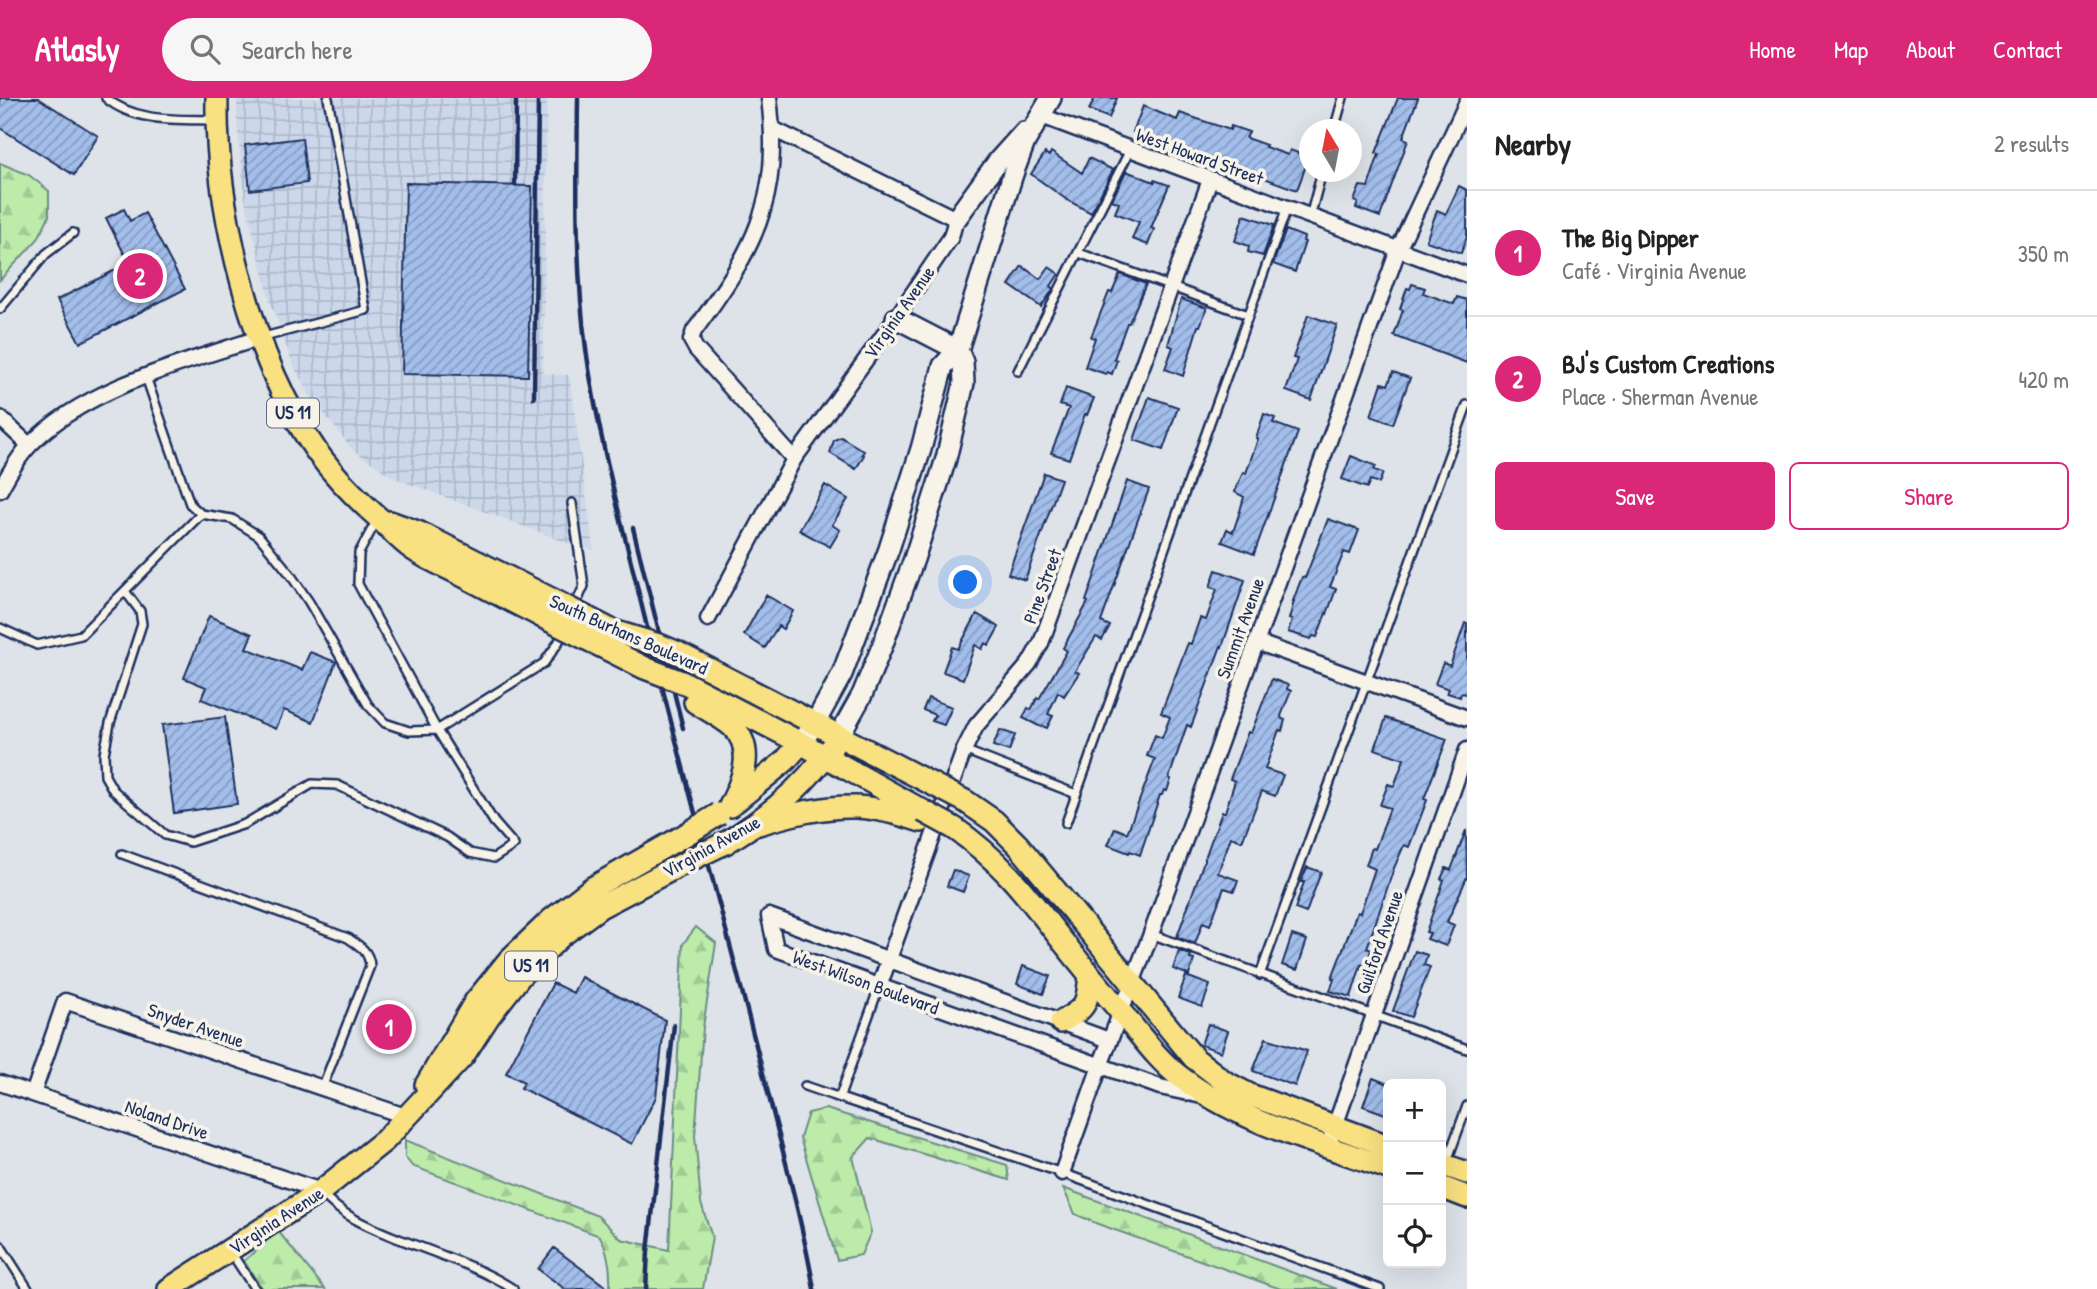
<!DOCTYPE html>
<html lang="en">
<head>
<meta charset="utf-8">
<style>
  body { margin:0; font-family:"Patrick Hand",sans-serif; background:#f6f6f6; color:#222 }
  .controls { position:absolute; right:21px; bottom:21px; display:grid; overflow:hidden; border-radius:10px; box-shadow:0 7px 28px #0002 }
  .controls button { width:63px; height:63px; display:grid; place-items:center; padding:0; border:0; border-bottom:2px solid #e0e0e0; background:#fff; color:#222; font:35px sans-serif }
  .compass { position:absolute; left:1299px; top:21px; width:63px; height:63px; border-radius:50%; background:#fff; box-shadow:0 7px 28px #0002; rotate:350deg }
  .you { position:absolute; left:966px; top:485px; width:24px; height:24px; margin:-18px; border:5px solid #fff; border-radius:50%; background:#1a73e8; box-shadow:0 0 0 10px #1a73e833 }
  .badge { display:grid; place-items:center; width:46px; height:46px; border-radius:50%; background:#db2777; color:#fff; font-size:23px; font-weight:700 }
  .pin { position:absolute; translate:-50% -50%; border:4px solid #fff; box-shadow:0 2px 7px #0006 }
  .list { margin:0; padding:0; list-style:none }
  h2 { display:flex; justify-content:space-between; align-items:center; height:91px; margin:0; padding:0 28px; font-size:30px }
  h2 small { font-size:23px; font-weight:400; color:#767676 }
  .list li { display:grid; grid-template-columns:46px 1fr auto; gap:21px; align-items:center; box-sizing:border-box; height:126px; padding:0 28px; border-top:2px solid #e0e0e0 }
  .list b { display:block; font-size:26px; white-space:nowrap }
  .list p { margin:0; font-size:23px; white-space:nowrap; color:#767676 }
  .list em { font-size:23px; font-style:normal; color:#767676 }
  .actions { display:flex; gap:14px; padding:21px 28px }
  .actions a { flex:1; padding:16px 0; border:2px solid #db2777; border-radius:10px; text-align:center; font-size:24px; color:#db2777 }
  .actions .main { background:#db2777; color:#fff }
  .icon { flex:none; width:38px; height:38px; fill:none; stroke:currentColor; stroke-width:2; stroke-linecap:round; stroke-linejoin:round }
  .map { position:relative; flex:none; width:1467px; height:1191px; overflow:hidden }
  header { display:flex; align-items:center; gap:42px; box-sizing:border-box; height:98px; padding:0 35px; background:#db2777; color:#fff }
  header strong { font-size:33px }
  nav { display:flex; gap:38px; margin-inline-start:auto; font-size:24px }
  .search { width:490px; height:63px; background:#f6f6f6; display:flex; align-items:center; gap:18px; box-sizing:border-box; padding:0 24px; border-radius:38px; color:#767676; font-size:26px }
  main { display:flex }
  aside { flex:1; background:#fff }
  .map>svg:first-child { display:block }
  .industrial { fill:url(#industrial-grid) }
  .forest { fill:url(#forest-firs); stroke:#6c8d84; stroke-width:2 }
  .building { fill:url(#building-hatch); stroke:#1b2f5e; stroke-width:2 }
  .lines { fill:none; stroke-linecap:round; stroke-linejoin:round }
  .service-casing { stroke:#1b2f5e; stroke-width:12 }
  .minor-casing { stroke:#1b2f5e; stroke-width:19 }
  .secondary-casing { stroke:#1b2f5e; stroke-width:24 }
  .primary-casing { stroke:#1b2f5e; stroke-width:26 }
  .service { stroke:#f7f3e8; stroke-width:7 }
  .minor { stroke:#f7f3e8; stroke-width:14 }
  .secondary { stroke:#f7f3e8; stroke-width:19 }
  .primary { stroke:#f9e181; stroke-width:21 }
  .rail { stroke:#1b2f5e; stroke-width:4.5 }
  .primary-bridge-casing { stroke:#1b2f5e; stroke-width:26; stroke-linecap:butt }
  .primary-bridge { stroke:#f9e181; stroke-width:21 }
  .labels { text-anchor:middle; stroke-width:7; stroke-linejoin:round; paint-order:stroke }
  .shield { fill:#f7f3e8; stroke:#5d6a87; stroke-width:2 }
  .shield-label { font-size:18px; font-weight:bold; fill:#1b2f5e }
  .street-label { font-size:19px; fill:#1b2f5e; stroke:#f7f3e8 }
</style>
</head>
<body>
<header>
<strong>Atlasly</strong>
<div class="search"><svg class="icon" aria-label="search" viewBox="0 0 24 24"><circle cx="10" cy="10" r="6"/><path d="M15 15l6 6"/></svg>Search here</div>
<nav><a>Home</a><a>Map</a><a>About</a><a>Contact</a></nav>
</header>
<main>
<div class="map">
<svg width="1467" height="1191" viewBox="0 0 1467 1191">
  <defs>
    <pattern id="industrial-grid" width="8" height="8" patternUnits="userSpaceOnUse" patternTransform="scale(1.75)"><rect width="8" height="8" fill="#ccd8ea"/><path d="M0 4h8M4 0v8" fill="none" stroke="#afbacb"/></pattern>
    <pattern id="forest-firs" width="22" height="20" patternUnits="userSpaceOnUse" patternTransform="scale(1.75)"><rect width="22" height="20" fill="#bcebaa"/><path d="M5 1l3.5 6h-7zM16 11l3.5 6h-7z" fill="#a1ca95"/></pattern>
    <pattern id="building-hatch" width="6" height="6" patternUnits="userSpaceOnUse" patternTransform="scale(1.75)"><rect width="6" height="6" fill="#a3beeb"/><path d="M-1 1l2-2M0 6l6-6M5 7l2-2" fill="none" stroke="#849bc2"/></pattern>
  </defs>
  <rect width="100%" height="100%" fill="#dee3e9"/>
  <filter id="ink" filterUnits="userSpaceOnUse"><feTurbulence type="fractalNoise" baseFrequency=".0143" numOctaves="2"/><feDisplacementMap in="SourceGraphic" scale="14" xChannelSelector="R" yChannelSelector="G"/><feConvolveMatrix kernelMatrix="1 2 1 2 8 2 1 2 1" color-interpolation-filters="sRGB"/></filter>
  <g filter="url(#ink)">
    <path class="industrial" d="M237 0H547L543 276 569 277 594 452 568 445 394 380 352 351 311 299 294 269 270 203 245 102 237 25Z"/>
    <path class="forest" d="M0 65 29 77 49 93V118L38 141 0 182Z
      M696 829 716 845 703 929 695 1038 701 1105 712 1139 703 1191H610C611 1172 609 1155 600 1138L412 1068 405 1059V1042L598 1118 621 1141 669 1152 683 846Z
      M826 1011 1007 1067 1009 1082 870 1040 853 1059 871 1134 861 1157 837 1162 800 1040 808 1015Z
      M1063 1090 1337 1191H1281L1098 1126 1075 1116Z
      M278 1133 325 1191H262L244 1163Z"/>
    <path class="building" d="M0 0H38L98 38 74 77 0 30Z
      M1095 0H1117L1109 20 1089 12Z
      M1398 0H1418L1403 40 1408 42 1380 119 1356 110 1358 105 1354 103 1360 88 1368 89 1379 56 1376 55Z
      M1143 8 1177 22 1180 15 1230 32 1231 28 1249 34 1246 40 1266 47 1265 49 1288 57 1290 52 1309 59 1297 92 1152 39 1151 41 1133 34Z
      M302 40 307 85 250 92 245 47Z
      M1051 54 1082 75 1089 60 1113 72 1091 115 1067 102 1031 76 1045 55 1049 58Z
      M1126 73 1154 84V82L1169 87 1151 130 1154 131 1148 147 1132 141 1139 124 1115 115 1119 105 1112 102Z
      M406 85 532 88 528 278 402 276Z
      M1459 88 1467 92V139L1461 155 1426 143 1437 112 1446 116Z
      M124 111 130 123 145 115 185 191 80 245 57 202 129 165 106 120Z
      M1244 117 1274 127 1263 158 1248 154 1249 148 1235 143Z
      M1286 132 1304 139 1303 143 1305 144 1295 174 1273 166Z
      M1022 168 1040 181 1049 169 1059 176 1051 188 1053 190 1052 193 1041 209 1009 187Z
      M1120 176 1146 186 1129 225H1127L1114 261 1117 262 1112 276 1107 274 1106 276 1085 269 1095 240 1091 239 1109 194 1112 195Z
      M1412 186 1425 190 1423 195 1454 206 1457 199 1467 202V265L1394 238 1403 212 1400 211 1407 190 1410 191Z
      M1181 201 1207 210 1200 228H1198L1183 278 1165 271 1173 249 1168 247Z
      M1308 217 1337 227 1311 302 1286 293 1297 261 1293 260Z
      M1393 274 1410 280 1393 326 1371 318 1382 285 1388 287Z
      M1066 290 1094 300 1087 317 1085 316 1069 361 1051 355 1069 310 1060 307Z
      M1149 299 1178 309 1163 352 1134 342Z
      M1264 316 1275 320 1273 325 1298 334 1254 456 1222 444 1227 431 1233 434 1240 413 1244 399 1235 394 1243 374 1246 375 1258 341 1256 340Z
      M841 339 864 353 862 356 864 357 856 371 830 355 834 342Z
      M1351 358 1376 368 1374 372 1383 375 1379 385 1370 382 1367 390 1342 381Z
      M1044 375 1061 381 1025 482 1008 476Z
      M1127 383 1149 391 1101 524 1110 528 1102 542 1096 539 1075 573 1079 575 1064 598 1058 594 1048 616 1053 618 1047 630 1042 628 1041 629 1023 620 1028 610 1031 612 1037 600 1039 601 1067 553 1063 550 1088 504 1086 503Z
      M825 387 848 401 832 427 840 432 830 449 799 432Z
      M1328 421 1359 432 1350 456 1344 454 1330 489 1336 491 1327 516 1326 515 1317 539 1313 538 1311 541 1288 534 1292 522 1289 521 1294 503H1293L1302 479 1305 480Z
      M1216 472 1245 482 1222 549 1221 548 1191 629 1187 627 1169 680 1171 681 1167 693 1164 692 1162 697H1160L1140 757 1130 753 1129 755 1108 747 1115 730 1127 735 1155 661 1147 658 1155 637 1162 640 1170 619 1161 615 1188 545 1191 546 1200 520 1206 522 1217 491 1210 489Z
      M766 497 793 513 783 531 778 528 765 550 744 537Z
      M977 516 999 529 989 547 985 545 982 551 975 547 963 581 943 574 952 549 958 551Z
      M209 518 252 536 246 550 302 572 310 554 336 564 313 624 284 612 276 631 201 601 206 589 184 580Z
      M1465 525H1467V596L1461 595 1460 599 1447 595 1449 591 1435 586 1443 565 1450 568Z
      M1272 581 1288 587 1287 591 1291 593 1281 618 1282 621 1285 622 1282 633 1279 632 1265 671 1283 677 1275 698 1262 693 1242 743 1231 739 1218 775 1238 782 1234 793 1224 790 1210 827 1203 824 1195 846 1177 839 1210 746 1222 714H1225L1235 683 1230 681 1248 634 1251 635Z
      M928 600 952 609 944 627 932 623 935 617 923 612Z
      M225 619 237 706 174 715 162 627Z
      M1386 620 1447 641 1424 701 1427 702 1409 749 1404 747 1394 770 1367 850 1371 852 1366 868 1361 867 1351 899 1330 893 1334 881 1332 880 1357 814 1360 815 1375 771 1366 767 1372 750 1375 751 1390 710 1380 707 1388 686 1394 688 1404 661 1375 651Z
      M1000 632 1015 637 1009 653 993 648Z
      M1466 732 1467 779 1447 824 1454 827 1446 848 1427 841 1430 835 1426 834 1444 782 1441 781 1446 770 1451 772Z
      M1307 769 1321 774 1306 815 1295 811 1304 784H1301Z
      M953 772 969 778 963 794 947 788Z
      M1292 837 1307 842 1297 872 1282 867Z
      M1179 853 1191 857 1190 861 1194 862 1189 877 1173 871Z
      M1415 853 1427 857 1424 867 1430 869 1411 919 1393 913Z
      M1023 868 1050 878 1043 896 1017 886Z
      M1186 878 1210 887 1202 909 1178 900Z
      M581 879 665 922 656 999 632 1046 521 990 524 984 506 975 553 885 573 895Z
      M387 910 408 927 391 948 370 931Z
      M1208 926 1228 933 1221 954 1201 947Z
      M1266 940 1307 953 1295 988 1253 973Z
      M1373 980 1388 986V1017L1363 1008Z
      M554 1150 609 1191H565L538 1171Z"/>
    <g class="lines">
      <defs>
        <path id="service" d="M106 0C135 25 179 21 216 22
          M1334 32 1343 0
          M1310 119 1322 74
          M1079 155 1248 217
          M0 211 46 156 73 135
          M264 239 366 212 328 0
          M1018 273 1130 52
          M146 279 190 406 201 416 232 421 259 438 290 476 309 504 368 607 385 625 409 633 437 632 544 565 558 545 564 533
          M572 405 584 488 574 510
          M125 493 140 513 142 526 110 625 104 656 105 678 113 692 165 737 190 744 245 726 312 686 337 687 447 739 470 755 494 760 514 747 494 724 437 632 358 486 359 455 378 420
          M0 530 37 547 81 537 201 416
          M964 652 1076 696
          M1066 725 1287 110
          M122 756 348 840C360 848 369 853 370 868L322 990
          M1151 836 1467 951
          M1260 877 1467 307
          M805 988 1062 1075 1380 1191
          M840 998 879 889
          M1446 1066 1467 1008
          M321 1094C340 1117 367 1128 394 1139 432 1154 480 1169 513 1191
          M0 1147 28 1191
          M230 1153 255 1191"/>
        <path id="minor" d="M769 0C782 103 753 153 694 233L691 242 696 251 794 361
          M1039 17 1467 177
          M0 320 29 347
          M0 392C8 377 18 359 30 347 83 290 187 264 259 240
          M708 521 794 361 896 220 951 139 956 121 773 31
          M1256 544 1467 620
          M769 818 776 851 1160 989 1202 998
          M769 818 1109 942
          M879 889 964 652 976 628 1029 566 1041 545 1210 82
          M0 985 321 1093
          M33 996 65 903 408 1019
          M1328 1048 1467 652
          M1062 1075 1100 968 1151 836 1398 152 1467 4"/>
        <path id="secondary" d="M956 121 998 63 1024 34
          M896 220 958 252
          M839 638 862 597 883 546 914 461 946 361 964 285 963 264 958 252
          M801 645 814 627 842 576 889 451 921 351 943 268 958 252 1013 76 1025 44 1051 0"/>
        <path id="primary" d="M217 0C215 112 252 262 317 354 336 380 358 402 382 423 392 433 402 444 414 452 427 461 442 467 456 474 485 489 513 504 541 518
          M390 424 420 435 551 501
          M678 555 934 687
          M687 586 801 645 923 713
          M695 604C707 612 722 619 733 629 756 652 742 684 730 708
          M965 703 994 723 1018 747 1194 960 1225 984 1250 997 1388 1048
          M735 704 785 663 801 645
          M755 727C788 717 822 708 856 709 879 710 900 716 921 723
          M954 730C1002 763 1028 799 1064 845 1084 870 1104 894 1125 919 1142 939 1158 962 1179 978 1239 1024 1318 1045 1388 1070
          M727 744C768 719 804 688 832 649
          M1061 924C1087 909 1087 907 1090 877
          M426 987 475 904 509 862 551 822 592 790 685 737
          M1441 1066 1467 1075
          M1441 1089 1467 1099
          M169 1191 321 1093 385 1042 463 958 489 918 521 877 562 837 600 809 692 761"/>
      </defs>
      <use href="#service" class="service-casing"/>
      <use href="#minor" class="minor-casing"/>
      <use href="#secondary" class="secondary-casing"/>
      <use href="#primary" class="primary-casing"/>
      <use href="#service" class="service"/>
      <use href="#minor" class="minor"/>
      <use href="#secondary" class="secondary"/>
      <use href="#primary" class="primary"/>
      <path class="rail" d="M578 0C577 84 575 167 586 251 597 330 617 407 636 484 675 647 721 808 762 971 780 1044 801 1117 814 1191
        M515 87 516 0
        M534 300 538 0
        M633 430 683 630
        M646 1191 648 1153 674 927"/>
      <defs>
        <path id="primary-bridge" d="M551 501 613 533 659 547 678 555
          M541 518 645 570 687 586
          M934 687 965 703
          M923 713 954 730
          M685 737 719 716
          M692 761 727 744"/>
      </defs>
      <use href="#primary-bridge" class="primary-bridge-casing"/>
      <use href="#primary-bridge" class="primary-bridge"/>
    </g>
  </g>
  <g class="labels">
    <g class="shield">
      <rect x="267" y="300.5" width="52" height="29" rx="5"/>
      <rect x="505" y="853.5" width="52" height="29" rx="5"/>
    </g>
    <g class="shield-label">
      <text x="293" y="321">US 11</text>
      <text x="531" y="874">US 11</text>
    </g>
    <g class="street-label">
      <text transform="translate(1200 58) rotate(20)" y="7">West Howard Street</text>
      <text transform="translate(899 214) rotate(-55)" y="7">Virginia Avenue</text>
      <text transform="translate(1042 488) rotate(-70)" y="7">Pine Street</text>
      <text transform="translate(1240 530) rotate(-70)" y="7">Summit Avenue</text>
      <text transform="translate(629 536) rotate(24)" y="7">South Burhans Boulevard</text>
      <text transform="translate(711 748) rotate(-29)" y="7">Virginia Avenue</text>
      <text transform="translate(1379 844) rotate(-71)" y="7">Guilford Avenue</text>
      <text transform="translate(866 884) rotate(20)" y="7">West Wilson Boulevard</text>
      <text transform="translate(196 927) rotate(19)" y="7">Snyder Avenue</text>
      <text transform="translate(167 1021) rotate(19)" y="7">Noland Drive</text>
      <text transform="translate(276 1122) rotate(-33)" y="7">Virginia Avenue</text>
    </g>
  </g>
</svg>
<div class="controls">
<button>+</button>
<button>−</button>
<button><svg class="icon" aria-label="locate" viewBox="0 0 24 24"><circle cx="12" cy="12" r="6"/><path d="M12 2v4M12 18v4M2 12h4M18 12h4"/></svg></button>
</div>
<svg class="compass" viewBox="-18 -18 36 36"><path d="M0-13l5 13h-10z" fill="#e53935"/><path d="M0 13l5-13h-10z" fill="#767676"/></svg>
<div class="you"></div>
<div class="pin badge" style="left:389px;top:929px">1</div>
<div class="pin badge" style="left:140px;top:178px">2</div>
</div>
<aside>
<h2>Nearby<small>2 results</small></h2>
<ul class="list">
<li><span class="badge">1</span><div><b>The Big Dipper</b><p>Café · Virginia Avenue</p></div><em>350 m</em></li>
<li><span class="badge">2</span><div><b>BJ's Custom Creations</b><p>Place · Sherman Avenue</p></div><em>420 m</em></li>
</ul>
<div class="actions"><a class="main">Save</a><a>Share</a></div>
</aside>
</main>
</body>
</html>
